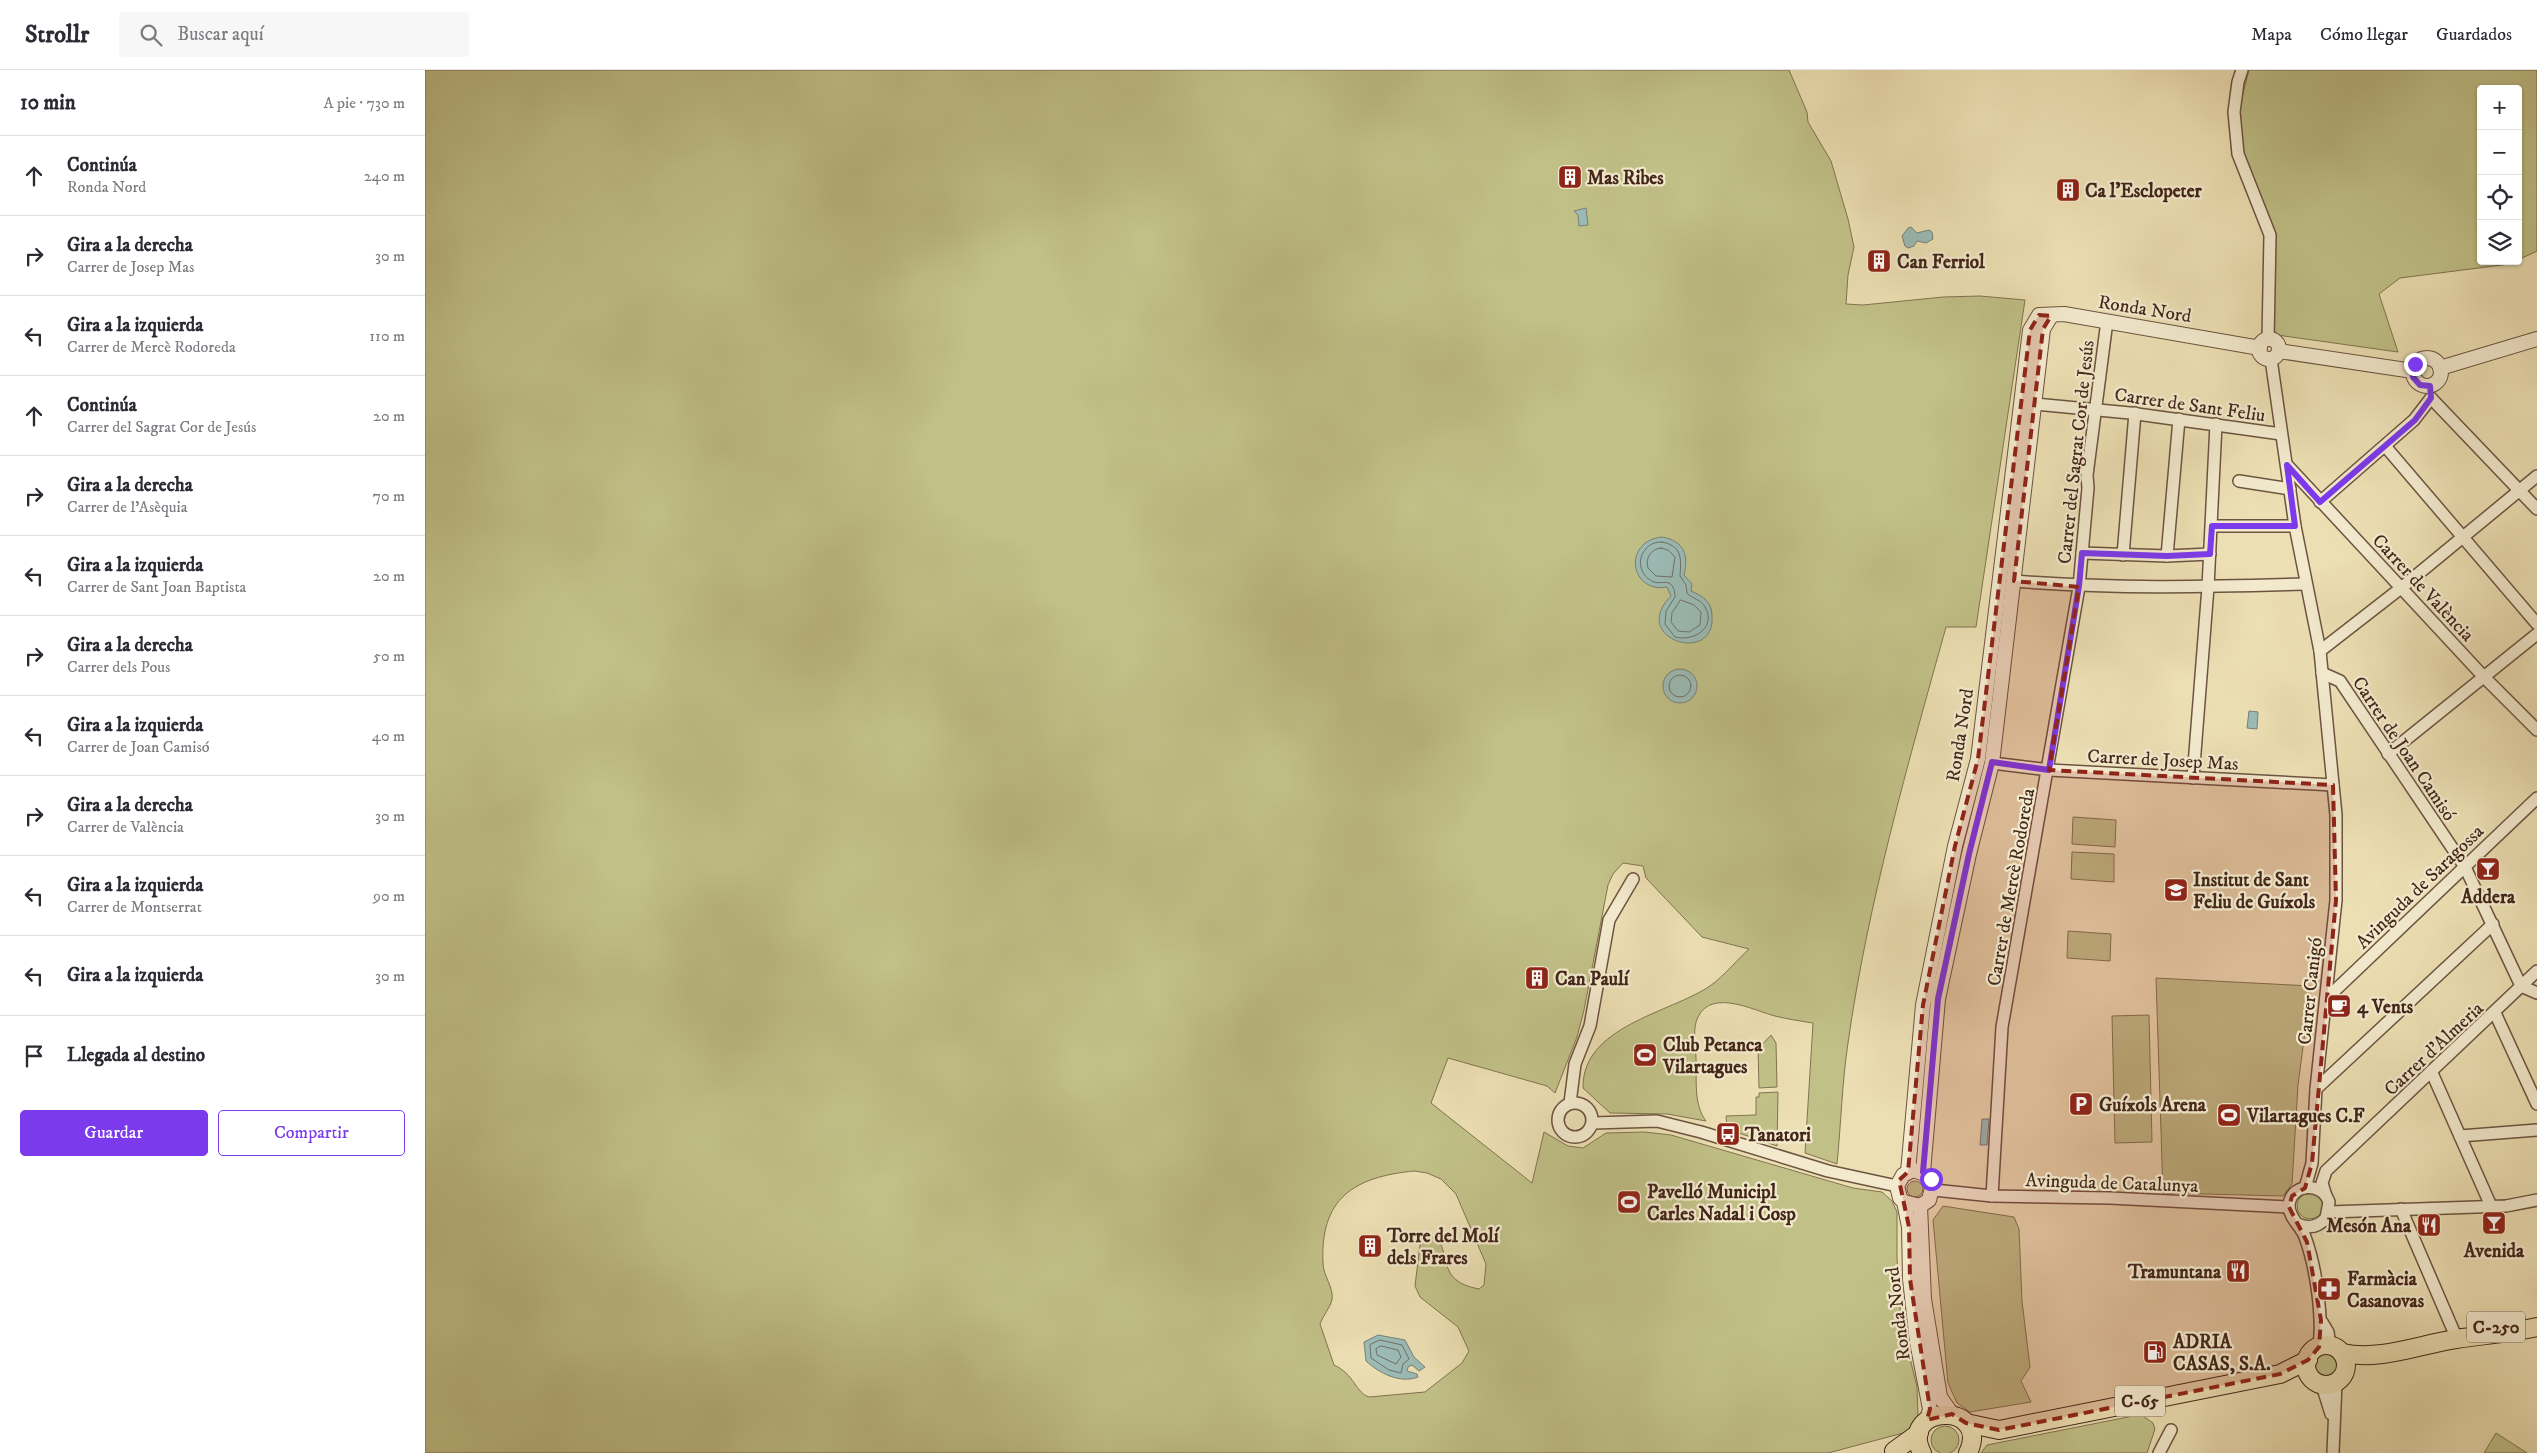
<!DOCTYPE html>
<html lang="es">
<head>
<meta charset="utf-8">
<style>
  body { margin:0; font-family:"IM FELL DW Pica",serif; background:#f7f7f7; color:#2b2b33 }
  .controls { position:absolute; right:15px; top:15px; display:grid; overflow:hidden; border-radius:5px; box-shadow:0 1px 4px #0004 }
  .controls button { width:45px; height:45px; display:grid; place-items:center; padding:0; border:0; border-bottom:1px solid #e1e1e2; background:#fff; color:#2b2b33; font:25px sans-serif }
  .stop { position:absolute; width:15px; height:15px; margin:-11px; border:4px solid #7c3aed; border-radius:50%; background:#fff }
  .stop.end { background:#7c3aed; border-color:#fff; box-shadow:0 1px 5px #0008 }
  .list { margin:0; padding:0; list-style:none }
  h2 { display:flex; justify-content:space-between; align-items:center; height:65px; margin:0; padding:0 20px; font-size:21px }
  h2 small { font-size:16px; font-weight:400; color:#7c7c81 }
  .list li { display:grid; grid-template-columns:32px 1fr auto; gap:15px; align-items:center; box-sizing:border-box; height:80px; padding:0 20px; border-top:1px solid #e1e1e2 }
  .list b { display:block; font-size:19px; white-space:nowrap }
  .list p { margin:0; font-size:16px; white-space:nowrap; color:#7c7c81 }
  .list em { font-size:16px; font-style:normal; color:#7c7c81 }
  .actions { display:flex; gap:10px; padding:15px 20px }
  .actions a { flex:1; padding:11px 0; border:1px solid #7c3aed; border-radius:5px; text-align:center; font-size:18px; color:#7c3aed }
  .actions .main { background:#7c3aed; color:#fff }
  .icon { flex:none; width:28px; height:28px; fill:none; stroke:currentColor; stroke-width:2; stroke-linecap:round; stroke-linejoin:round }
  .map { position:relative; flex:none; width:2112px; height:1383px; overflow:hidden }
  header { display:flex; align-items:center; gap:30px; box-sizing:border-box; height:70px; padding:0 25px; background:#fff; border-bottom:1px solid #e1e1e2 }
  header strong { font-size:24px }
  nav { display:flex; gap:28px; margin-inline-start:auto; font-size:18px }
  .search { width:350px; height:45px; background:#f7f7f7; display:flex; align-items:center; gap:12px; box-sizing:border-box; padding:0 18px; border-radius:5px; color:#7c7c81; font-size:19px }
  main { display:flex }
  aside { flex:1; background:#fff }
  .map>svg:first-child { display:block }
  .green { fill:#c0c087; stroke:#827350; fill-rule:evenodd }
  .water { fill:#9bbbb5; stroke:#787f77 }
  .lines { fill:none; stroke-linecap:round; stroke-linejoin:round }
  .shore { stroke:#6f7068; stroke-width:1 }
  .minor-casing { stroke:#6d5440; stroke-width:14 }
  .tertiary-casing { stroke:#6d5440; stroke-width:16 }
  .primary-casing { stroke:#43261a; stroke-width:20 }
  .minor { stroke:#f3eace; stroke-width:11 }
  .tertiary { stroke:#f3eace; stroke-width:14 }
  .primary { stroke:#ecdfb3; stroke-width:18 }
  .route { stroke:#7c3aed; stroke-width:6 }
  .marked { fill:#8f2418; fill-opacity:0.2; stroke:#8f2418; stroke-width:4; stroke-dasharray:10 6; stroke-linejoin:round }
  .labels { text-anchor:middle; stroke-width:4.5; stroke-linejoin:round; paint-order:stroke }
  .shield { fill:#f3eace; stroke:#786150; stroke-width:1 }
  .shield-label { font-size:18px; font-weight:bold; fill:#43261a }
  .poi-label { font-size:19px; font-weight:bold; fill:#43261a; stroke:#f3eace; text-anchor:start }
  .street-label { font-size:19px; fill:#43261a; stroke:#f3eace }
</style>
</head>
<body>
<header>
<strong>Strollr</strong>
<div class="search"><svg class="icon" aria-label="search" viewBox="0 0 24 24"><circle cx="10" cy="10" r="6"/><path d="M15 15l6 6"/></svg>Buscar aquí</div>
<nav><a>Mapa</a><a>Cómo llegar</a><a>Guardados</a></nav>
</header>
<main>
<aside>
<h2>10 min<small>A pie · 730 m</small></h2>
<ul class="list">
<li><svg class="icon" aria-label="ahead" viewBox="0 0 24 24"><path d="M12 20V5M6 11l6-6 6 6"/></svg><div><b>Continúa</b><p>Ronda Nord</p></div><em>240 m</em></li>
<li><svg class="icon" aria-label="right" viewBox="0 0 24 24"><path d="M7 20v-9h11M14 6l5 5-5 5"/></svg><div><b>Gira a la derecha</b><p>Carrer de Josep Mas</p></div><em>30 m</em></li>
<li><svg class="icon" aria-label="left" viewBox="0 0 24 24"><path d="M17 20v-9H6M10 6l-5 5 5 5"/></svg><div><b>Gira a la izquierda</b><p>Carrer de Mercè Rodoreda</p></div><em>110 m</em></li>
<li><svg class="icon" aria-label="ahead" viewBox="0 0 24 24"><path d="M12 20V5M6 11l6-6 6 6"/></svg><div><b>Continúa</b><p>Carrer del Sagrat Cor de Jesús</p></div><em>20 m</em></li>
<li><svg class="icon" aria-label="right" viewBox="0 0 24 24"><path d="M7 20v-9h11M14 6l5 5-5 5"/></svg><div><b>Gira a la derecha</b><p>Carrer de l'Asèquia</p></div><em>70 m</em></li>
<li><svg class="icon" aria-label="left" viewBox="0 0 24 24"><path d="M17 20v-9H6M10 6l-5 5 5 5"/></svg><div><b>Gira a la izquierda</b><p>Carrer de Sant Joan Baptista</p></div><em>20 m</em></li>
<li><svg class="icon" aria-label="right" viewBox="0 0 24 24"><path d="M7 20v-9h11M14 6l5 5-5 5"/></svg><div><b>Gira a la derecha</b><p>Carrer dels Pous</p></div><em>50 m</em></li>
<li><svg class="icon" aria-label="left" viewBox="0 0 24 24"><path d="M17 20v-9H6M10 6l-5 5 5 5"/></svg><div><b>Gira a la izquierda</b><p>Carrer de Joan Camisó</p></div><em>40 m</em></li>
<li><svg class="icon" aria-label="right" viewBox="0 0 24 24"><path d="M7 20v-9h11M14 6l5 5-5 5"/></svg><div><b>Gira a la derecha</b><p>Carrer de València</p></div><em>30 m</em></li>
<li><svg class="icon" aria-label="left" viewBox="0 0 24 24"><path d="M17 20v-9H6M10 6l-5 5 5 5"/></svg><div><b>Gira a la izquierda</b><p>Carrer de Montserrat</p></div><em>90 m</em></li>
<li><svg class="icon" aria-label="left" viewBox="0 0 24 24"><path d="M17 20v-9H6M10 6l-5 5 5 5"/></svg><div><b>Gira a la izquierda</b></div><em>30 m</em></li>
<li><svg class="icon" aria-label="arrive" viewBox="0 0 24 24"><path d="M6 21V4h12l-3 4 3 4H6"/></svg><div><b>Llegada al destino</b></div></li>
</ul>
<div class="actions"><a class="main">Guardar</a><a>Compartir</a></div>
</aside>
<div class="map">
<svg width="2112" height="1383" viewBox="0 0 2112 1383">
  <rect width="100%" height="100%" fill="#ecdfb3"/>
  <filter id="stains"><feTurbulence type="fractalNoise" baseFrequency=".004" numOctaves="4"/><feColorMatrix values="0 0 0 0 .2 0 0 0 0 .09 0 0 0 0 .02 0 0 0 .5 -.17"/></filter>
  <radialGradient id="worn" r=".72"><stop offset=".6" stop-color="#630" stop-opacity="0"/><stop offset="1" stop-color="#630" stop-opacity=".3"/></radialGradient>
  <g class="green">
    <path d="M0 0H1364L1382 42 1383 52 1406 91 1423 149 1429 177 1423 205 1421 234 1438 235 1518 227 1555 226 1600 230 1551 557H1521C1483 694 1443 832 1423 973 1417 1013 1416 1054 1412 1094L1380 1083 1388 953C1375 951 1362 949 1350 946 1330 941 1287 918 1273 947 1267 958 1271 976 1271 988 1272 1009 1268 1034 1281 1051L1242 1044 1185 1043 1158 1018C1157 956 1245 943 1285 916 1299 906 1312 890 1324 879L1277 867 1221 808 1218 796 1198 793 1188 804 1183 815 1159 940 1152 967 1130 1023 1122 1016 1023 988 1006 1033 1107 1113 1119 1062 1143 1076 1158 1078 1181 1063 1220 1062 1246 1065 1428 1118 1457 1122 1467 1131 1472 1142V1187L1476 1251 1492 1317 1493 1346 1482 1362 1403 1383H0ZM989 1101 1002 1103 1016 1109 1031 1124 1061 1194 1059 1215 1054 1219C1009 1211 1028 1181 1009 1166L1003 1167 995 1175 990 1216 995 1227 1033 1257 1044 1281 1037 1293 1000 1322 944 1327C931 1323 929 1304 909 1295L895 1254C898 1245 905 1238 907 1230 909 1217 898 1206 898 1193 895 1128 929 1107 989 1101Z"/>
    <path d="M1824 0H2112V181L2093 190V19H2056V191H2091L2085 194 1975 208 1954 224 1973 282 1852 265 1848 258 1850 171 1838 131 1820 90 1813 70 1815 35Z"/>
    <path d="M1648 747 1691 750 1690 777 1647 774Z"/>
    <path d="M1647 782 1689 784V812L1646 809Z"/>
    <path d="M1643 861 1686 864 1685 891 1642 888Z"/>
    <path d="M1731 908 1886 916 1873 1015 1867 1114 1858 1126 1738 1123Z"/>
    <path d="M1724 945 1727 1072 1690 1073 1687 946Z"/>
    <path d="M1346 965 1351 973 1352 1017 1334 1018 1333 979Z"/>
    <path d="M1353 1022 1352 1076 1302 1059 1301 1046 1331 1045V1027H1334V1023Z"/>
    <circle cx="1490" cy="1119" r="8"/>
    <circle cx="1885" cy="1136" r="13"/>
    <path d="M1518 1136 1589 1147 1594 1159 1597 1231 1605 1297 1596 1311 1606 1332 1545 1342 1532 1333 1523 1313 1508 1150Z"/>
    <circle cx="1901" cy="1295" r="12"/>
    <path d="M1708 1346H1718L1728 1353 1730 1359 1722 1383H1556L1562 1375Z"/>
    <circle cx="1520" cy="1370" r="14"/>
    <path d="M2071 1363 2102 1383H2059Z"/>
  </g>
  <g class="water">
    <path d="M1161 138 1163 155 1154 156 1153 145 1149 141Z"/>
    <path d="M1486 157 1492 163 1504 160 1507 162 1508 169 1501 173 1492 171 1489 176 1483 178 1480 176 1477 166 1483 158Z"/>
    <path d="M1237 467C1259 471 1264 485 1259 505L1267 514 1266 521C1278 526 1287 532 1287 546 1291 596 1203 569 1246 526L1242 517C1205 524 1197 471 1237 467Z"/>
    <circle cx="1255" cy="616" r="17"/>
    <path d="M1824 641 1833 642 1832 659 1822 658Z"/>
    <path d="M1557 1049H1564L1562 1075H1555Z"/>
    <path d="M953 1265 980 1270 989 1287 1000 1297 994 1301 987 1295 983 1297 982 1301 992 1304 993 1307C975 1314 954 1303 941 1291L939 1272Z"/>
  </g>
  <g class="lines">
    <g class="shore">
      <path d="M1237 472C1258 476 1256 489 1255 506L1261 515 1262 523C1267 529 1276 529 1280 537 1292 558 1268 572 1250 567L1240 554 1241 541 1250 527C1250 523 1249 515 1244 513 1240 511 1234 514 1229 512 1216 507 1211 491 1220 480 1224 474 1230 472 1237 472Z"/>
      <path d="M1236 478 1243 480 1250 487 1247 507 1231 506 1223 498C1220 488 1226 479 1236 478Z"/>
      <path d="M1256 530 1269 535 1276 542 1275 555 1264 562 1253 561 1246 552 1247 543Z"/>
      <circle cx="1255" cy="616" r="11"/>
      <path d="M955 1270 977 1275 984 1289 978 1294 976 1303 964 1300 946 1288 945 1275Z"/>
      <path d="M956 1276 973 1280 976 1287 971 1294 952 1285 951 1279Z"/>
    </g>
    <defs>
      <g id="minor">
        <path d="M1817 0 1813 12 1809 42 1813 84 1845 165 1843 270"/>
        <path d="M1846 289 1870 456 1895 581 1911 745V830L1891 1019 1887 1093 1880 1118"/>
        <path d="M2006 328 2112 439"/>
        <path d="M1610 334 1705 343 1856 364"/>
        <path d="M1960 376 2112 554"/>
        <path d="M1862 395 2058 606 2112 660"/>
        <path d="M1814 411 1865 419"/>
        <path d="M1895 432 1989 350 2006 328"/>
        <path d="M1787 456H1870"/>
        <path d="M1657 483 1742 486 1785 484"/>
        <path d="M1698 485 1710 343"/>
        <path d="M1742 486 1754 349"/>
        <path d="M1589 511C1686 519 1782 517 1880 514"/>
        <path d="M1895 581 1976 518 2112 406"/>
        <path d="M1897 603 1915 611 2040 797 2096 916 2112 923"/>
        <path d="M1963 684 2112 564"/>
        <path d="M1567 693 1624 700 1908 715"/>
        <path d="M1768 708 1783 517 1791 354"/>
        <path d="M1901 929 2112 728"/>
        <path d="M2070 943 2112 1034"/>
        <path d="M2007 1003 2066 1136"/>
        <path d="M1891 1019 2068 854"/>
        <circle cx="1150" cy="1050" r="17"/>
        <path d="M1145 1033 1150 994 1165 956 1184 850 1208 809"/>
        <path d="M1168 1053 1232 1051 1276 1062 1403 1101 1472 1116"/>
        <path d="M2035 1066 2112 1060"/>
        <path d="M1509 1120 1567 1126 1685 1128 1864 1137"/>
        <path d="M1567 1126 1577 957 1654 517 1663 418 1662 405 1682 251"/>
        <path d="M1901 1126 1897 1113 1901 1101 2112 901"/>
        <path d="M1976 1139 2032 1269"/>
        <path d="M1904 1142 2081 1136 2112 1130"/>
        <path d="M1873 1154C1884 1159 1893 1157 1901 1148L1904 1132C1897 1111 1864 1113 1864 1137 1865 1149 1876 1156 1880 1167 1891 1197 1898 1246 1894 1277"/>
        <path d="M1897 1252 1903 1262 1905 1276"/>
        <path d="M1897 1315 1906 1344"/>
        <path d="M1734 1383 1746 1360"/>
        <path d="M1908 1383 1911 1313"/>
      </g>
      <g id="tertiary">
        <circle cx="1844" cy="279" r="10"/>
        <path d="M1854 281 1988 301"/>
        <circle cx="2002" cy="302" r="14"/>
        <path d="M2015 298 2112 269"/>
        <path d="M1483 1102 1498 935 1530 776 1553 689 1605 260 1614 245 1639 244 1835 278"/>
        <path d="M1498 1102 1513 929 1544 784 1567 693 1618 259 1626 246"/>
        <path d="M1479 1132 1495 1136 1504 1130 1508 1114 1503 1105 1488 1100 1478 1105 1472 1116 1475 1128 1479 1132 1484 1157 1485 1209 1492 1272 1505 1339 1502 1350"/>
        <path d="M1495 1136 1499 1229 1515 1327 1527 1344"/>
      </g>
      <g id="primary">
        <circle cx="1901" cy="1295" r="20"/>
        <path d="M1917 1283C1955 1291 1993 1275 2031 1269 2058 1265 2085 1263 2112 1257"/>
        <path d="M1541 1353 1574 1360 1855 1304 1883 1290"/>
        <path d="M1469 1381 1494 1363"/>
        <path d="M1497 1383C1472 1334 1567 1331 1543 1383"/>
      </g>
    </defs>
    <use href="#minor" class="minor-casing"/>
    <use href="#tertiary" class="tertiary-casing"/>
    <use href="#primary" class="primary-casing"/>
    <use href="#minor" class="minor"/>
    <use href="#tertiary" class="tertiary"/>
    <use href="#primary" class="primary"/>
  </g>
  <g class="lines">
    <path class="route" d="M1506 1109 1498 1102 1513 929 1544 784 1567 692 1624 700 1654 516 1657 483 1742 486 1785 484 1787 456H1870L1862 395 1895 432 1990 350 2006 328 2005 316 1995 315 1988 307 1990 294"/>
  </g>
  <path class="marked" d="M1614 245 1626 246 1618 259 1589 511 1654 517 1624 700 1908 715 1911 830 1887 1093 1880 1118 1867 1126 1864 1137 1882 1172 1896 1250 1894 1277 1883 1290 1855 1304 1574 1360 1541 1353 1527 1344 1502 1350 1505 1339 1485 1209 1484 1157 1474 1110 1483 1102 1498 935 1530 776 1553 689 1605 260Z"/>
  <defs>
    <symbol id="building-square" viewBox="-11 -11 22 22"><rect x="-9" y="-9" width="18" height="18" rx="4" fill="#8f2418" stroke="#f3eace"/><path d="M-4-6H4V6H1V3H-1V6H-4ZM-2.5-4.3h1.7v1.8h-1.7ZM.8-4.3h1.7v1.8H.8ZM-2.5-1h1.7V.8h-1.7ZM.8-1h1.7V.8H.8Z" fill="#fff"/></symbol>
    <symbol id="bar-square" viewBox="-11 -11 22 22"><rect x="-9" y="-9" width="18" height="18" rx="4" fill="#8f2418" stroke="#f3eace"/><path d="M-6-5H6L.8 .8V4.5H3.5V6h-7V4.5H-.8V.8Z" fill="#fff"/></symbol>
    <symbol id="school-square" viewBox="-11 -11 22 22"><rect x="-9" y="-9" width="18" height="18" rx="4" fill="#8f2418" stroke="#f3eace"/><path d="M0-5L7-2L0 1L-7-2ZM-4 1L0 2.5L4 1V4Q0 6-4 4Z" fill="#fff"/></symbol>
    <symbol id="cafe-square" viewBox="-11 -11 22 22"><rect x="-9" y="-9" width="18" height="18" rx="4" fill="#8f2418" stroke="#f3eace"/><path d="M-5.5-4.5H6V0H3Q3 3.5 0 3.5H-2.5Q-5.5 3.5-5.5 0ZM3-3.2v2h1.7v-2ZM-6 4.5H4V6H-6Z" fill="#fff"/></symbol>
    <symbol id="stadium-square" viewBox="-11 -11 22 22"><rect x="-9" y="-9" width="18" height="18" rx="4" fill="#8f2418" stroke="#f3eace"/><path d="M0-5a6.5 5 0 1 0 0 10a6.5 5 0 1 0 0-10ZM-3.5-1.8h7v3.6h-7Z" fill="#fff"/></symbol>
    <symbol id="parking-square" viewBox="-11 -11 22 22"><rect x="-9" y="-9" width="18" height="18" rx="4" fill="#8f2418" stroke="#f3eace"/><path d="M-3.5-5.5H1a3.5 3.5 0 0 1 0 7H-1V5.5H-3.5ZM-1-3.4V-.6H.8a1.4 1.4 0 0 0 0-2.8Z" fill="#fff"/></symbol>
    <symbol id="bus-square" viewBox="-11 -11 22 22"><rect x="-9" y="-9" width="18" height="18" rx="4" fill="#8f2418" stroke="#f3eace"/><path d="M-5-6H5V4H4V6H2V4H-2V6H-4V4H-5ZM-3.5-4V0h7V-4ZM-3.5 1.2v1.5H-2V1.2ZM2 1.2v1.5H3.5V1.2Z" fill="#fff"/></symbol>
    <symbol id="restaurant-square" viewBox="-11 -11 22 22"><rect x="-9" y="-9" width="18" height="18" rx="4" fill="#8f2418" stroke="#f3eace"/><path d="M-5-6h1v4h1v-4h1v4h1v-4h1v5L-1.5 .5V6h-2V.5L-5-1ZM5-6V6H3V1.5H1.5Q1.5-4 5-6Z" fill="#fff"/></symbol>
    <symbol id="pharmacy-square" viewBox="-11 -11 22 22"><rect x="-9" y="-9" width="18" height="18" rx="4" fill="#8f2418" stroke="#f3eace"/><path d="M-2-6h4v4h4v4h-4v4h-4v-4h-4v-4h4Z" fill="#fff"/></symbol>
    <symbol id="fuel-square" viewBox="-11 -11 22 22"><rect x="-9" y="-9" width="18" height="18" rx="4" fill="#8f2418" stroke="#f3eace"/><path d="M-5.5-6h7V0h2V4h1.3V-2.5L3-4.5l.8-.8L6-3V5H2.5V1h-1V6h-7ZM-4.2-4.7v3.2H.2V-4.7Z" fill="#fff"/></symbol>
  </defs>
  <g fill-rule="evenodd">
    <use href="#building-square" x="1131" y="93" width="28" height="28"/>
    <use href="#building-square" x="1629" y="106" width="28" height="28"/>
    <use href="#building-square" x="1440" y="177" width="28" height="28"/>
    <use href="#bar-square" x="2049" y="785" width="28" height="28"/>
    <use href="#school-square" x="1737" y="806" width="28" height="28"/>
    <use href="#building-square" x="1098" y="894" width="28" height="28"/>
    <use href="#cafe-square" x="1900" y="922" width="28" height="28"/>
    <use href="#stadium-square" x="1206" y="971" width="28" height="28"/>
    <use href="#parking-square" x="1642" y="1020" width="28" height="28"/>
    <use href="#stadium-square" x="1790" y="1031" width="28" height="28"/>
    <use href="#bus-square" x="1289" y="1050" width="28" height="28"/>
    <use href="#stadium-square" x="1190" y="1118" width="28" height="28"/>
    <use href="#bar-square" x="2055" y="1139" width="28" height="28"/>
    <use href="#restaurant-square" x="1990" y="1141" width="28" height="28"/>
    <use href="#building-square" x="931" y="1162" width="28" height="28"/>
    <use href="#restaurant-square" x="1799" y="1187" width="28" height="28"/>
    <use href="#pharmacy-square" x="1890" y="1205" width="28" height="28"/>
    <use href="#fuel-square" x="1716" y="1268" width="28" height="28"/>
  </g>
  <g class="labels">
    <g class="shield">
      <rect x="2042" y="1241.5" width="58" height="31" rx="4"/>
      <rect x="1690" y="1315.5" width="50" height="31" rx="4"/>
    </g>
    <g class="shield-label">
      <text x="2071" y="1263">C-250</text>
      <text x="1715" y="1337">C-65</text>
    </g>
    <g class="poi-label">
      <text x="1162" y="114">Mas Ribes</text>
      <text x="1660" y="127">Ca l'Esclopeter</text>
      <text x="1472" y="198">Can Ferriol</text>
      <text x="1768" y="816">Institut de Sant<tspan x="1768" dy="22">Feliu de Guíxols</tspan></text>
      <text x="2063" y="833" text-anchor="middle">Addera</text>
      <text x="1130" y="915">Can Paulí</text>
      <text x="1932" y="943">4 Vents</text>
      <text x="1238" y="981">Club Petanca<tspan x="1238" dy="22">Vilartagues</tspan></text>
      <text x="1674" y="1041">Guíxols Arena</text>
      <text x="1822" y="1052">Vilartagues C.F</text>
      <text x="1320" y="1071">Tanatori</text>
      <text x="1222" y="1128">Pavelló Municipl<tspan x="1222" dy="22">Carles Nadal i Cosp</tspan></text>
      <text x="1986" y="1162" text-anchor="end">Mesón Ana</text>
      <text x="962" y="1172">Torre del Molí<tspan x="962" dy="22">dels Frares</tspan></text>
      <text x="2069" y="1187" text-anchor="middle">Avenida</text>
      <text x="1796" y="1208" text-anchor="end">Tramuntana</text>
      <text x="1922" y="1215">Farmàcia<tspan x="1922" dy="22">Casanovas</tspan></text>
      <text x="1748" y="1278">ADRIA<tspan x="1748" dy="22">CASAS, S.A.</tspan></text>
    </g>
    <g class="street-label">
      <text transform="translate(1720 238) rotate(9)" y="7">Ronda Nord</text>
      <text transform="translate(1765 334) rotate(8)" y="7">Carrer de Sant Feliu</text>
      <text transform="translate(1650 382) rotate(-84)" y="7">Carrer del Sagrat Cor de Jesús</text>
      <text transform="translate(1999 517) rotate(47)" y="7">Carrer de València</text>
      <text transform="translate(1534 665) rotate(-81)" y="7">Ronda Nord</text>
      <text transform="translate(1980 678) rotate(56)" y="7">Carrer de Joan Camisó</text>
      <text transform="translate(1738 689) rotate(3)" y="7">Carrer de Josep Mas</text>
      <text transform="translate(1994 816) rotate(-44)" y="7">Avinguda de Saragossa</text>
      <text transform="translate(1585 817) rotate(-80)" y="7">Carrer de Mercè Rodoreda</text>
      <text transform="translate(1884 921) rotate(-84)" y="7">Carrer Canigó</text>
      <text transform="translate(2008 978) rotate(-43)" y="7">Carrer d'Almeria</text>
      <text transform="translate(1687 1112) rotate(2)" y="7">Avinguda de Catalunya</text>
      <text transform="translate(1472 1244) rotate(-97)" y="7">Ronda Nord</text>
    </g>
  </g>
  <rect width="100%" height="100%" filter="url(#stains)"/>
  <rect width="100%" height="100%" fill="url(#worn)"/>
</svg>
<div class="controls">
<button>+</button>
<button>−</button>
<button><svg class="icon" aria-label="locate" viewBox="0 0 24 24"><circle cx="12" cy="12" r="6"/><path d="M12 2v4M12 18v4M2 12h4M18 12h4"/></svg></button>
<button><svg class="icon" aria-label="layers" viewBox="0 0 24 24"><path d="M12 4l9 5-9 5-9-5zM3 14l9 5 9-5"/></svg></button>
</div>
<div class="stop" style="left:1506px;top:1109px"></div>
<div class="stop end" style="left:1990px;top:294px"></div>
</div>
</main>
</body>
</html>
